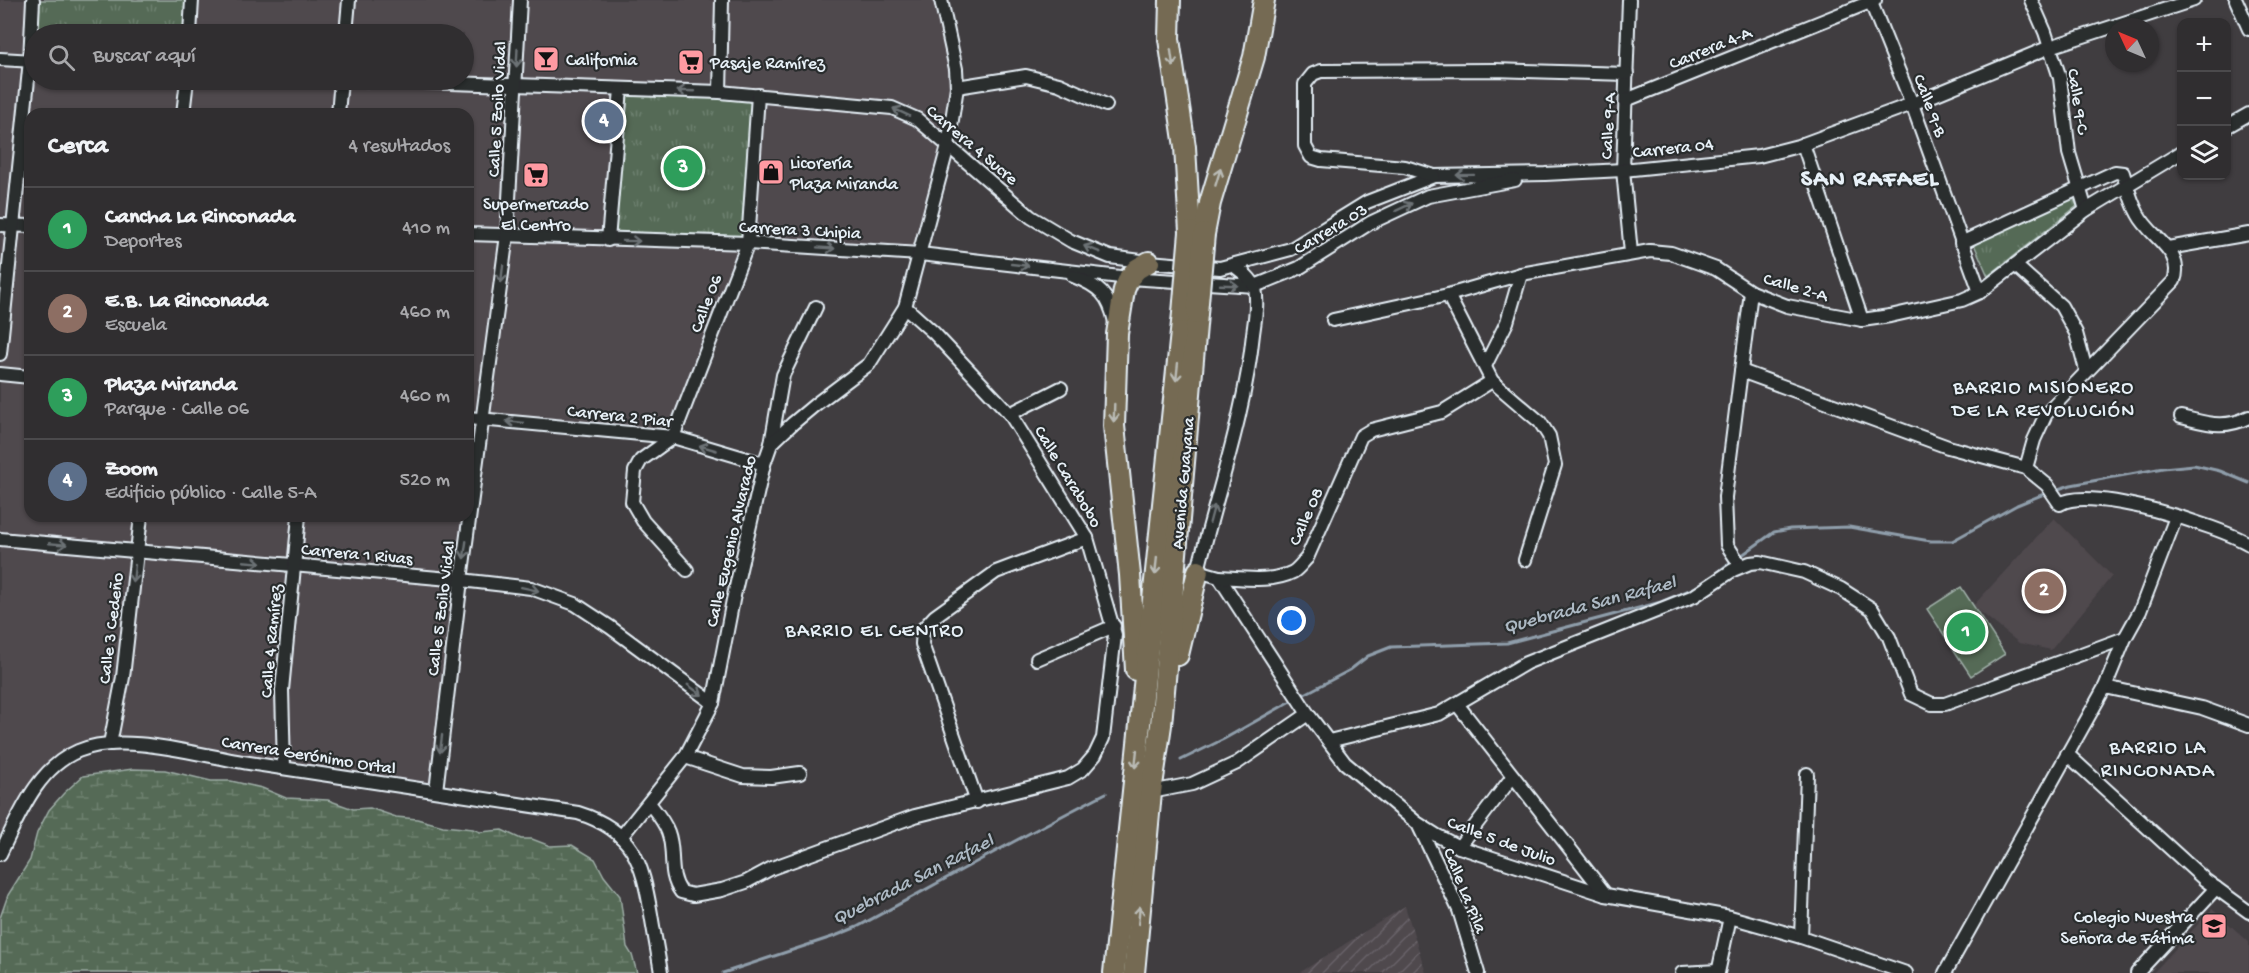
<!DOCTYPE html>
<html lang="es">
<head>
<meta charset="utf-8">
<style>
  body { margin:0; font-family:"Gochi Hand",sans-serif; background:#3c3a3c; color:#f1f3f6 }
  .controls { position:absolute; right:18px; top:18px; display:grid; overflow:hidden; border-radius:12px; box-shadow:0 2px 4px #0004 }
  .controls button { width:54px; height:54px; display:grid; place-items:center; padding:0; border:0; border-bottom:2px solid #4b4a4c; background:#302e30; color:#f1f3f6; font:30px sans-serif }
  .compass { position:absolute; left:2105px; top:18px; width:54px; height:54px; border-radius:50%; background:#302e30; box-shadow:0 2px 4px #0004; rotate:314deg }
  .you { position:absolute; left:1292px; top:621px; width:21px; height:21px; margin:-15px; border:4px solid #fff; border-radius:50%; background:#1a73e8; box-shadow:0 0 0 9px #1a73e833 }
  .badge { display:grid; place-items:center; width:39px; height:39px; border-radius:50%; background:#ff9aa2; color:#fff; font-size:20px; font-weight:700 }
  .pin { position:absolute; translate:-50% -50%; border:3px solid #fff; box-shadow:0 2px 6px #0006 }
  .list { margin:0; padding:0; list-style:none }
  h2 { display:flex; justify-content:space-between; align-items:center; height:78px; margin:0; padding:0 24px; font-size:26px }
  h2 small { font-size:20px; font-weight:400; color:#a8a8ab }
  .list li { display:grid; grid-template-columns:39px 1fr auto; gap:18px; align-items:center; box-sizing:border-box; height:84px; padding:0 24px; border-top:2px solid #4b4a4c }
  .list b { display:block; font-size:22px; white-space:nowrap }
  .list p { margin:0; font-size:20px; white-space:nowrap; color:#a8a8ab }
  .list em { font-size:20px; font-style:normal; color:#a8a8ab }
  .icon { flex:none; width:33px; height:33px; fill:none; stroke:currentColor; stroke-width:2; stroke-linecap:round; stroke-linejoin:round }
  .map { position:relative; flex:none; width:2249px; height:973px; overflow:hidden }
  .search { position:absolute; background:#302e30; box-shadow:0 2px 4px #0004; left:24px; top:24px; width:450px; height:66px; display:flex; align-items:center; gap:15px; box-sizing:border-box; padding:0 21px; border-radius:33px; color:#a8a8ab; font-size:22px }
  .panel { position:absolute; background:#302e30; box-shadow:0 2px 4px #0004; left:24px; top:108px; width:450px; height:414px; border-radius:18px }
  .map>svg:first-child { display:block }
  .built { fill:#4f484d; fill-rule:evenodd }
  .industrial { fill:url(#industrial-furrows) }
  .green { fill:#556a56; stroke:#9eaea7; stroke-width:1.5 }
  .wetland { fill:url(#wetland-marsh); stroke:#9eaea7; stroke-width:1.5 }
  .park { fill:url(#park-tufts); stroke:#9eaea7; stroke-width:1.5 }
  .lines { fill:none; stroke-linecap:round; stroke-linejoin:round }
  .stream { stroke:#8f9eab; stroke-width:3 }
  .minor-casing { stroke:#e8f1f8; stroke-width:16 }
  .trunk-casing { stroke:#e8f1f8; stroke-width:24 }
  .minor { stroke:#2a2d2e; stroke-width:12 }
  .trunk { stroke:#746b52; stroke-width:20 }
  .trunk-bridge-casing { stroke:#e8f1f8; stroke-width:24; stroke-linecap:butt }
  .trunk-bridge { stroke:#746b52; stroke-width:20 }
  .oneway { stroke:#6c7275 }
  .oneway2 { stroke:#babbb6 }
  .labels { text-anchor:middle; stroke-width:4.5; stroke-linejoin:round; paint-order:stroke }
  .street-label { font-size:18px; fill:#e8f1f8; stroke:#2a2d2e }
  .poi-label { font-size:18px; fill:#e8f1f8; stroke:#2a2d2e; text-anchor:start }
  .neighbourhood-label { font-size:20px; letter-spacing:1.5px; fill:#e8f1f8; stroke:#2a2d2e }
  .water-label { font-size:20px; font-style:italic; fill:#adb9c4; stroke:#2a2d2e }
  .district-label { font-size:24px; font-weight:bold; letter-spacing:1.5px; fill:#e8f1f8; stroke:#2a2d2e }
</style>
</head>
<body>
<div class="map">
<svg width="2249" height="973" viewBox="0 0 2249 973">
  <defs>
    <pattern id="industrial-furrows" width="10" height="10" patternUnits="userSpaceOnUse" patternTransform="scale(1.5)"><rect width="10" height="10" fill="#4f484d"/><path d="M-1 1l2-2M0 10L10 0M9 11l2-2" fill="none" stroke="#686367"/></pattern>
    <pattern id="wetland-marsh" width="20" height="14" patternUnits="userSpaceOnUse" patternTransform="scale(1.5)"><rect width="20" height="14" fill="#556a56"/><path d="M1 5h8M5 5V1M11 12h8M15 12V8" fill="none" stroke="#6d806f"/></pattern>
    <pattern id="park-tufts" width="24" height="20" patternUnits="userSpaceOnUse" patternTransform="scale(1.5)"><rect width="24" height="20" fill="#556a56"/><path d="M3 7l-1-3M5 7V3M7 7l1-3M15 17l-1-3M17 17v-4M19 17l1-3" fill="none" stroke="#6d806f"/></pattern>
  </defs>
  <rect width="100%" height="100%" fill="#403d40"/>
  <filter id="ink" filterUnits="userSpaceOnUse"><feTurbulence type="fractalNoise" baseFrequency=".0167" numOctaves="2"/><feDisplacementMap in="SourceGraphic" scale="12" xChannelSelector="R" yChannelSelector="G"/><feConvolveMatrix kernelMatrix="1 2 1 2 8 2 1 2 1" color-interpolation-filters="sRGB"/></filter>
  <g filter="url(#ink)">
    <g class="built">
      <path d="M0 0H941L957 87 920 254 748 243 673 437 483 419 436 791 110 744 57 763 0 854ZM34 34H464V80H34ZM30 114H468V516H30Z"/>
      <path d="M2054 518 2112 576 2051 650 2019 643 1973 606Z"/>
      <path d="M2212 909 2249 942V973H2153Z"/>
    </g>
    <path class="industrial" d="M1405 906 1426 973H1299Z"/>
    <path class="green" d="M1961 587 2005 654 1971 676 1927 609Z"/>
    <path class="wetland" d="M133 769 165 770 211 781H231L262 788 286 798 328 800 353 809 370 808 396 817 417 819 443 826 473 829 480 832 502 830 521 839H532L550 846 572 845 595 859 604 876 620 896 627 947 632 955 637 973H0V918L8 895 30 860 37 833 49 810 64 793 83 776Z"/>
    <g class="park">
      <path d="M40 0H193L189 34H36Z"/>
      <path d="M624 93 754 99 744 239 612 237Z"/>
      <path d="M2073 198 2077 206 1988 276 1973 242Z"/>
    </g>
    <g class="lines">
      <g class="stream">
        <path d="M2055 490 2071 485 2163 468 2194 465 2220 471 2249 483"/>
        <path d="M1738 558 1774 532 1790 529 1849 527 1930 541H1952L2017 505 2049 492"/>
        <path d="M1707 581 1732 561"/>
        <path d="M1301 696 1350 670 1368 656 1391 647 1507 643 1661 602 1699 586"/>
        <path d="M1181 760 1224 739 1295 699"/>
        <path d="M723 973 835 936 857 927C940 882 1022 836 1106 793"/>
      </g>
      <defs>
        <g id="minor">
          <path d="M1629 0 1623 170 1631 253"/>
          <path d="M1870 0 1912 104 1980 292"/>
          <path d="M2031 0 2045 32 2060 78 2069 153 2086 210"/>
          <path d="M2236 0 2249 29"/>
          <path d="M190 34 192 0"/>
          <path d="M346 34 349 0"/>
          <path d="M0 59 34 61"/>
          <path d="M364 80 720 92 892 108 917 119 1031 217 1071 241 1110 257 1149 262 1220 268 1291 249 1367 202 1434 176 1545 174 1623 170 1759 156 1798 146 1912 104 2050 47 2194 0"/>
          <path d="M957 87 1026 76 1059 84 1106 105"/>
          <path d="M720 92 722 0"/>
          <path d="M1626 100 1875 0"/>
          <path d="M183 114 187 80"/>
          <path d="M338 114 341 80"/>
          <path d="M2226 127 2249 114"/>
          <path d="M1803 144 1862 320"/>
          <path d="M1434 176 1405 167 1321 160 1311 157 1305 146V84L1313 74 1321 71 1494 70 1627 74"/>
          <path d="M0 225 30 226"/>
          <path d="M468 234 748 243 920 254 1129 278 1255 286 1299 268 1370 223 1428 196 1515 180"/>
          <path d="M608 240 621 89"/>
          <path d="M1961 243 2115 172 2123 173C2127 186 2131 202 2138 214 2150 238 2185 251 2174 281L2046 414 2034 440 2026 468"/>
          <path d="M2168 248 2249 234"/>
          <path d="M1233 265C1241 271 1252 278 1255 288 1258 303 1255 319 1253 334 1245 414 1217 492 1198 571L1219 577 1308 714 1345 763 1417 823 1436 835 1459 847 1606 895 1730 917 1801 937 1906 973"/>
          <path d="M2015 265 2061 306 2076 333 2086 370"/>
          <path d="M1073 276C1099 286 1109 295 1115 322"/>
          <path d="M1448 295 1492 381 1540 422 1549 436 1555 465 1525 560"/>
          <path d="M1333 320 1448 295 1521 274 1650 251 1671 253 1716 269 1751 292 1787 306 1862 320 1890 316 1962 300 1980 292 2086 210 2182 152"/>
          <path d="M0 354 30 60 33 0"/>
          <path d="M1485 366 1507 322 1521 274"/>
          <path d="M1741 371 1948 447 2026 468 2047 485 2060 504C2090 485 2219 526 2249 544"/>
          <path d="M0 374 30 377"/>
          <path d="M1010 414 1061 388"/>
          <path d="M2181 417C2207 423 2223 430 2249 417"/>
          <path d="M468 418 673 437 764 464"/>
          <path d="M771 444 783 375 816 307"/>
          <path d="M0 539 461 580 531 588 575 604 610 627 713 703"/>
          <path d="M1741 566 1727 545 1725 497 1751 292"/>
          <path d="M687 570 643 521 632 502 635 471 641 460 673 437 748 243 758 95"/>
          <path d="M1219 577C1241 578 1272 583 1293 572 1298 569 1303 562 1307 558L1361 436 1371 430 1442 412 1492 381"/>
          <path d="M1037 659 1114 626"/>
          <path d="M2105 687 2202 708 2249 725"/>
          <path d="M1457 704 1606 895"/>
          <path d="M1329 741 1439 714 1526 663 1694 596 1733 570 1750 563 1760 562 1804 572 1841 589 1872 609 1889 637 1911 694 1932 704H1945L2125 638"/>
          <path d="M110 744 123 677 141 516"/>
          <path d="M2067 754 2205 880 2249 912"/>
          <path d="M685 757 743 776 771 777 800 773"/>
          <path d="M284 768 282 690 299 516"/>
          <path d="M436 791 461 580 507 235 520 0"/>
          <path d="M1151 792 1192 784 1237 763 1308 714"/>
          <path d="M977 802 922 644 923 629 935 616 996 572 1087 538"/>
          <path d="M649 803C656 812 664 821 668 832 676 853 667 873 681 892L693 895 722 890 746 882 772 868 915 816 1068 778 1083 769 1095 755 1103 738 1115 635 1087 538 1010 414 934 333 905 307"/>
          <path d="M1418 824 1459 910 1478 973"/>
          <path d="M621 837 685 757 713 703 733 600 764 464 771 444 792 424 816 404 869 364 905 307 948 146 957 87 956 69 941 0"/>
          <path d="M1459 847 1513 776"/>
          <path d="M0 854C19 816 36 769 78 751 123 731 200 756 249 763 358 779 468 796 578 813 633 830 642 861 651 914 654 933 658 953 661 973"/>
          <path d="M1801 937 1807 774"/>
          <path d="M1682 973 1718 971"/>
          <path d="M1718 973 1730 917"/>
          <path d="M1945 973 2105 687 2125 638 2140 611 2176 517"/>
          <path d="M2137 973 2216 888"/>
        </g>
        <g id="trunk">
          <path d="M1170 0 1169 39 1185 147 1190 232"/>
          <path d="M1204 234 1210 203 1254 57 1264 0"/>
          <path d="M1178 655 1198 571"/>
          <path d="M1136 670 1130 575 1114 426 1117 334 1124 290 1129 278 1137 269 1149 262"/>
          <path d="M1114 973 1183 313"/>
          <path d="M1134 973 1151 792 1161 725 1197 314"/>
        </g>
      </defs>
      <use href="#minor" class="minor-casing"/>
      <use href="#trunk" class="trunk-casing"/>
      <use href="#minor" class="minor"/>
      <use href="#trunk" class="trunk"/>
      <defs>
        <g id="trunk-bridge">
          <path d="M1183 313 1190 232"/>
          <path d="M1197 314 1204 234"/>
        </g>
      </defs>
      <use href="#trunk-bridge" class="trunk-bridge-casing"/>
      <use href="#trunk-bridge" class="trunk-bridge"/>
    </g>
    <defs><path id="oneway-shaft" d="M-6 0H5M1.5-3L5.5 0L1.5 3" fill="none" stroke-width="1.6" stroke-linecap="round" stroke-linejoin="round" transform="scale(1.5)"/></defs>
    <g class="oneway">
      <use href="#oneway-shaft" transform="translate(517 58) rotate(93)"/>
      <use href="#oneway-shaft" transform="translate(686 91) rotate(-178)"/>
      <use href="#oneway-shaft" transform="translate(901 112) rotate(-155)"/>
      <use href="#oneway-shaft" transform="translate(1465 175) rotate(179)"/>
      <use href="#oneway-shaft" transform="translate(1404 207) rotate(-25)"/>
      <use href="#oneway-shaft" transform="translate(631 241) rotate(1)"/>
      <use href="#oneway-shaft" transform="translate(826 248) rotate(4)"/>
      <use href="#oneway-shaft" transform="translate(1092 249) rotate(-158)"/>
      <use href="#oneway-shaft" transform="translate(1020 265) rotate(6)"/>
      <use href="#oneway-shaft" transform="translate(502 274) rotate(97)"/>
      <use href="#oneway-shaft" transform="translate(1229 285) rotate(2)"/>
      <use href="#oneway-shaft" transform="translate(515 422) rotate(-174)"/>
      <use href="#oneway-shaft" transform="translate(708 448) rotate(-164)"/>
      <use href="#oneway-shaft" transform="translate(1212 514) rotate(-75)"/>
      <use href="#oneway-shaft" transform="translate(58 544) rotate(5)"/>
      <use href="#oneway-shaft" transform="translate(465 550) rotate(98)"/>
      <use href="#oneway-shaft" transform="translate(252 562) rotate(5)"/>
      <use href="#oneway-shaft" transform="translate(134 574) rotate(96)"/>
      <use href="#oneway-shaft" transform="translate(530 589) rotate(12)"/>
      <use href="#oneway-shaft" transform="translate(695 690) rotate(36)"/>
      <use href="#oneway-shaft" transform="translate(441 744) rotate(97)"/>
    </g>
    <g class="oneway2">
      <use href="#oneway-shaft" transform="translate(1172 58) rotate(82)"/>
      <use href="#oneway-shaft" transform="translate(1218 177) rotate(-73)"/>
      <use href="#oneway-shaft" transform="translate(1177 372) rotate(96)"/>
      <use href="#oneway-shaft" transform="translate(1114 413) rotate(92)"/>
      <use href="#oneway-shaft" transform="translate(1156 566) rotate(96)"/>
      <use href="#oneway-shaft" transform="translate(1136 759) rotate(96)"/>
      <use href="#oneway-shaft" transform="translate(1139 915) rotate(-85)"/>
    </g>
  </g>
  <defs>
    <symbol id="bar-square" viewBox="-11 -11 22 22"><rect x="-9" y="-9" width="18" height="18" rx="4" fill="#ff9aa2" stroke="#2a2d2e"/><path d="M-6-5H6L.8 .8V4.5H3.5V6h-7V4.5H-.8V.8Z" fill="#111"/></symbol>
    <symbol id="supermarket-square" viewBox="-11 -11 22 22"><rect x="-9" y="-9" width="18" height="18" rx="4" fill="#ff9aa2" stroke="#2a2d2e"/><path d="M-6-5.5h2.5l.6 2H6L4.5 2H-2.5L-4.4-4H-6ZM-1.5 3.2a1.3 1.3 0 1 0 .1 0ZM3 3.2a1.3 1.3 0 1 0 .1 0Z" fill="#111"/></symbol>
    <symbol id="shop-square" viewBox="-11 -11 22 22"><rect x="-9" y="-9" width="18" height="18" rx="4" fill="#ff9aa2" stroke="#2a2d2e"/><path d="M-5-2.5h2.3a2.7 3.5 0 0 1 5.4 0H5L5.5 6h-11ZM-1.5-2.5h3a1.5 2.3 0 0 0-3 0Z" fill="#111"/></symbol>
    <symbol id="school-square" viewBox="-11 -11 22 22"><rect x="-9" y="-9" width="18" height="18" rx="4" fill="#ff9aa2" stroke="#2a2d2e"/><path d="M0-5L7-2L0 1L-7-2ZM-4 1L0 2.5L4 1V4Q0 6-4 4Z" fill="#111"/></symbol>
  </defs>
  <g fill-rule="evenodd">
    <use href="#bar-square" x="531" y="44" width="30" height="30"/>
    <use href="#supermarket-square" x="676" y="47" width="30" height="30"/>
    <use href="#shop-square" x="756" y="157" width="30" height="30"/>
    <use href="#supermarket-square" x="521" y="160" width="30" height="30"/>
    <use href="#school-square" x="2199" y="911" width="30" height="30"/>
  </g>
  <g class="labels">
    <g class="street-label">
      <text transform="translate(1710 47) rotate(-22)" y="6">Carrera 4-A</text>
      <text transform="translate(2079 101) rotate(81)" y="6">Calle 9-C</text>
      <text transform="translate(1931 105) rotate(69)" y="6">Calle 9-B</text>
      <text transform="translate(496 109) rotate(-87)" y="6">Calle 5 Zoilo Vidal</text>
      <text transform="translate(1607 126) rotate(-87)" y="6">Calle 9-A</text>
      <text transform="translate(973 144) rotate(40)" y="6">Carrera 4 Sucre</text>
      <text transform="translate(1673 147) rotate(-6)" y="6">Carrera 04</text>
      <text transform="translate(1330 228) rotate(-31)" y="6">Carrera 03</text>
      <text transform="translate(800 229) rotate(3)" y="6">Carrera 3 Chipia</text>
      <text transform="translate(1796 286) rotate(16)" y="6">Calle 2-A</text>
      <text transform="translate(705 303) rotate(-69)" y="6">Calle 06</text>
      <text transform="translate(620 415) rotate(6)" y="6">Carrera 2 Piar</text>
      <text transform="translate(1069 476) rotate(59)" y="6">Calle Carabobo</text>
      <text transform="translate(1182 483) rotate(-85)" y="6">Avenida Guayana</text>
      <text transform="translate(1305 516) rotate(-66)" y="6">Calle 08</text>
      <text transform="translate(730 541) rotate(-77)" y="6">Calle Eugenio Alvarado</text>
      <text transform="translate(357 553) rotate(5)" y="6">Carrera 1 Rivas</text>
      <text transform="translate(440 608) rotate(-83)" y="6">Calle 5 Zoilo Vidal</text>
      <text transform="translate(110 628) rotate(-83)" y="6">Calle 3 Cedeño</text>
      <text transform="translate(270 641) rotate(-85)" y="6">Calle 4 Ramírez</text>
      <text transform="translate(309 754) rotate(9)" y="6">Carrera Gerónimo Ortal</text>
      <text transform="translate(1502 840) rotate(20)" y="6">Calle 5 de Julio</text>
      <text transform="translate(1466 890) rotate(68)" y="6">Calle La Pila</text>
    </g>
    <g class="poi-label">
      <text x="566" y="65">California</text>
      <text x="710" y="68">Pasaje Ramírez</text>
      <text x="790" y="168">Licorería<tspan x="790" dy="21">Plaza Miranda</tspan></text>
      <text x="536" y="209" text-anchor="middle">Supermercado<tspan x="536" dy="21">El Centro</tspan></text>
      <text x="2194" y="922" text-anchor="end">Colegio Nuestra<tspan x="2194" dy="21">Señora de Fátima</tspan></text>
    </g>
    <g class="neighbourhood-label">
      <text x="2044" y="393">BARRIO MISIONERO<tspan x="2044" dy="23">DE LA REVOLUCIÓN</tspan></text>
      <text x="875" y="636">BARRIO EL CENTRO</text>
      <text x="2158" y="753">BARRIO LA<tspan x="2158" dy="23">RINCONADA</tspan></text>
    </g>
    <g class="water-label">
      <text transform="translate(1589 603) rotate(-15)" y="7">Quebrada San Rafael</text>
      <text transform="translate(912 878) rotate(-27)" y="7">Quebrada San Rafael</text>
    </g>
    <g class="district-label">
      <text x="1870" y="185">SAN RAFAEL</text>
    </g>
  </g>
</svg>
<div class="controls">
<button>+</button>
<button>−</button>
<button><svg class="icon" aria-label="layers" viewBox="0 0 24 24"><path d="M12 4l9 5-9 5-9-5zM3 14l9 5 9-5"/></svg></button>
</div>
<svg class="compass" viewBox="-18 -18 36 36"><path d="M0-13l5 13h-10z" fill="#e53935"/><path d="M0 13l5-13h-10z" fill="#a8a8ab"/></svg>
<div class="you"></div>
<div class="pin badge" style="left:1966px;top:632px;background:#2e9e5b">1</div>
<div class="pin badge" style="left:2044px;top:591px;background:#8d6e63">2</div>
<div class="pin badge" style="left:683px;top:168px;background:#2e9e5b">3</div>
<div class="pin badge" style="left:604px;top:121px;background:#5c6f8a">4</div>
<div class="search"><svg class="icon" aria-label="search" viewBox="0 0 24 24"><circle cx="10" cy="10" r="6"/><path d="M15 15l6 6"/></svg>Buscar aquí</div>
<section class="panel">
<h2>Cerca<small>4 resultados</small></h2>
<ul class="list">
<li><span class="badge" style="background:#2e9e5b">1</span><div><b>Cancha La Rinconada</b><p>Deportes</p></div><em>410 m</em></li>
<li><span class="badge" style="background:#8d6e63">2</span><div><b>E.B. La Rinconada</b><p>Escuela</p></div><em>460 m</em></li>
<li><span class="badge" style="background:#2e9e5b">3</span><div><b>Plaza Miranda</b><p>Parque · Calle 06</p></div><em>460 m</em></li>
<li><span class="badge" style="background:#5c6f8a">4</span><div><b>Zoom</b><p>Edificio público · Calle 5-A</p></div><em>520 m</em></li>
</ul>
</section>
</div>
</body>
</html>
